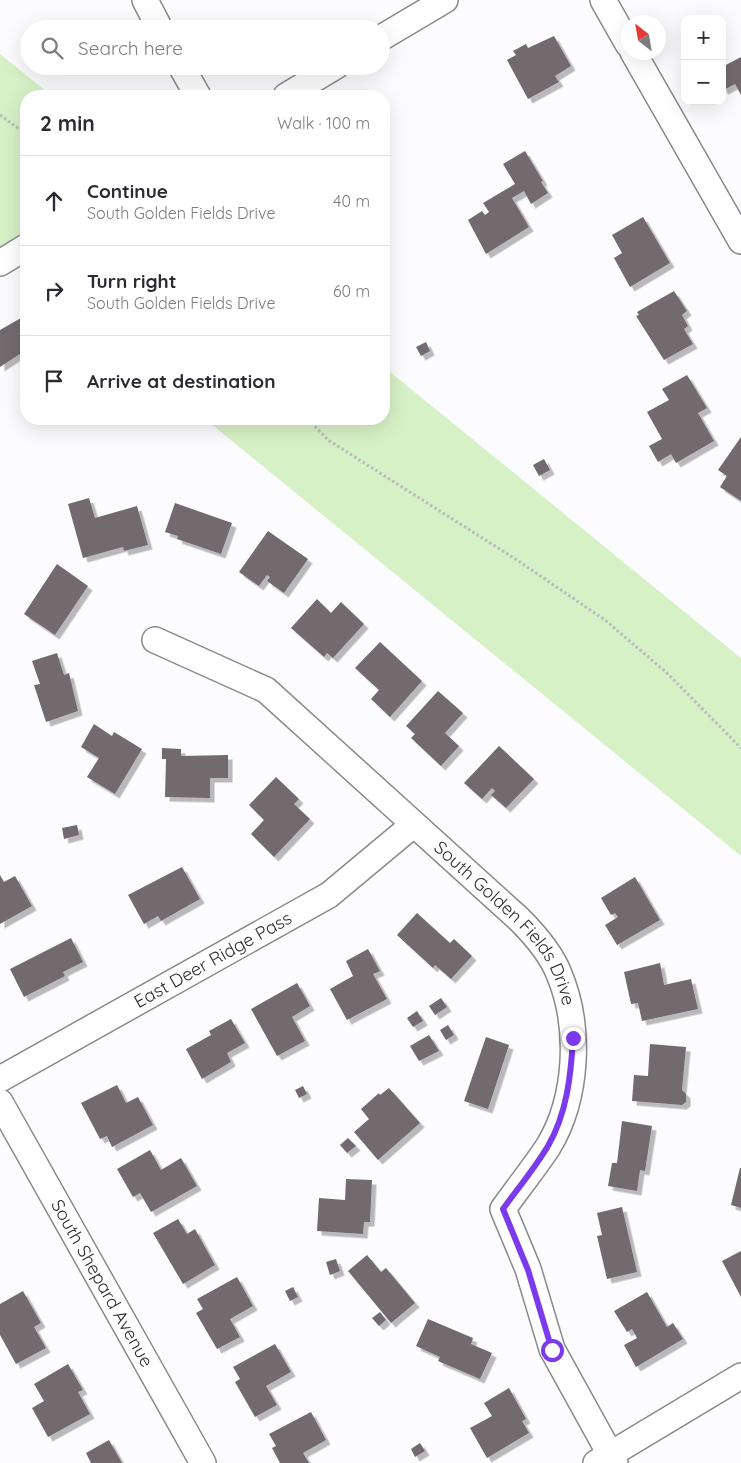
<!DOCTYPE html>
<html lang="en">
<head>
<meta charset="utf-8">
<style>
  body { margin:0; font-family:Quicksand,sans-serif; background:#f7f7f7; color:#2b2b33 }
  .controls { position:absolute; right:15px; top:15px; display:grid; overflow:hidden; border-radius:10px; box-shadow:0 5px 20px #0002 }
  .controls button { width:45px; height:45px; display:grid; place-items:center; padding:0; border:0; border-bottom:1px solid #e1e1e2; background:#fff; color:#2b2b33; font:25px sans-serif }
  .compass { position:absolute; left:621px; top:15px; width:45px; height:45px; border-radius:50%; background:#fff; box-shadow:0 5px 20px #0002; rotate:329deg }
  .stop { position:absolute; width:15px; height:15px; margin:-11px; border:4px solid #7c3aed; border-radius:50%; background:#fff }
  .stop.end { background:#7c3aed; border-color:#fff; box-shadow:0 1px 5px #0008 }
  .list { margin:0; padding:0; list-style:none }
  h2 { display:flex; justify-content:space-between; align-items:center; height:65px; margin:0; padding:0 20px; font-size:21px }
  h2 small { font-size:16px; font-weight:400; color:#7c7c81 }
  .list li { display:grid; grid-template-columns:32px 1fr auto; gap:15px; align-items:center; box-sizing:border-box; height:90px; padding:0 20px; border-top:1px solid #e1e1e2 }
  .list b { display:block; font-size:19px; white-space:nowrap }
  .list p { margin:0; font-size:16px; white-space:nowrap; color:#7c7c81 }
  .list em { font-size:16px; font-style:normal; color:#7c7c81 }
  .icon { flex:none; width:28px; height:28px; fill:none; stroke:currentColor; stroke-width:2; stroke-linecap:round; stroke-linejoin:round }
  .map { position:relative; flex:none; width:741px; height:1463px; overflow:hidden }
  .search { position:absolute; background:#fff; box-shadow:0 5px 20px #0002; left:20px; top:20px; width:370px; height:55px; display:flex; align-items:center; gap:12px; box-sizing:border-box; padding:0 18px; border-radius:28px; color:#7c7c81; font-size:19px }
  .panel { position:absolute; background:#fff; box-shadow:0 5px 20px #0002; left:20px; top:90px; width:370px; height:335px; border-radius:20px }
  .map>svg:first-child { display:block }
  .green { fill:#d7f1c6 }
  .building { fill:#736b6e; filter:url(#shadow) }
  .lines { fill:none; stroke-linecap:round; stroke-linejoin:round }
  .minor-casing { stroke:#8b8990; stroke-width:28 }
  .path { stroke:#bbbbbe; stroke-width:3; stroke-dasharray:2.5 2.5; stroke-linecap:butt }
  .minor { stroke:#fff; stroke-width:25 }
  .route { stroke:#7c3aed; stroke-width:6 }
  .labels { text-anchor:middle; stroke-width:5; stroke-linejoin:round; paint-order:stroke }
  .street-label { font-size:18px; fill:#2b2b2e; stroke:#fff }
</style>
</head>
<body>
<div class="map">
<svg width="741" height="1463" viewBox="0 0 741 1463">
  <defs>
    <filter id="shadow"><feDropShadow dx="4.5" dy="4.5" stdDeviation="0" flood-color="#0004"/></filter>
  </defs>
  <rect width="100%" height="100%" fill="#fcfbfe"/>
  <g class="green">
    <path d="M0 54 52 96H26V233L0 248Z"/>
    <path d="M384 367 741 658V856L205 419H384Z"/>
  </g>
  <g class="building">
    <path d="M554 36 571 66 555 76 559 82 528 99 507 60 516 55 513 51 526 44 528 48Z"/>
    <path d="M741 57V95L735 84 724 90 722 88V67Z"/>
    <path d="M525 151 543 181 541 182 548 193 531 204 524 191 512 198 529 227 486 254 468 220 482 211 485 215 489 212 483 203 515 184 503 164Z"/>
    <path d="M643 217 670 263 630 287 614 258 622 253 612 235Z"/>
    <path d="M674 291 687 311 682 315 688 326 684 329 693 344 664 360 636 316 639 315 637 312Z"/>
    <path d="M21 318 26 328V350L0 367V330Z"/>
    <path d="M426 342 430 351 421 356 416 347Z"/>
    <path d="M687 375 707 408 698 413 714 441 676 463 671 454 658 462 649 446 662 439 647 412 669 400 662 389Z"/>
    <path d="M741 437V501L720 487 727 476 718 470Z"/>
    <path d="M544 459 550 470 539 476 533 465Z"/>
    <path d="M89 498 95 518 137 506 148 545 124 551 123 547 83 558 68 504Z"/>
    <path d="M175 503 232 523 221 554 177 539 178 536 165 532Z"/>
    <path d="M268 531 308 559 284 593 267 581 270 577 267 575 259 586 239 572Z"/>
    <path d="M57 564 88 586 55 635 24 614Z"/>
    <path d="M317 599 331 613 341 602 364 624 333 658 327 653 324 657 291 628Z"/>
    <path d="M380 642 422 681 390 717 371 699 379 690 355 668Z"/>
    <path d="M57 653 64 675 69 673 78 711 46 722 34 685 40 684 32 661Z"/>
    <path d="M438 691 463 713 445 733 459 746 441 766 411 738 415 734 406 726Z"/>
    <path d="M94 724 112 736 114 732 142 749 115 794 87 777 99 758 81 747Z"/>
    <path d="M499 746 534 779 506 808 491 795 495 791 492 788 482 799 464 783Z"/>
    <path d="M162 748 181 749V756L228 755V778H210V798L165 797 166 759H162Z"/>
    <path d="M276 777 299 799 294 804 310 819 274 857 251 834 264 820 249 805Z"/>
    <path d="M77 825 79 835 64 839 62 828Z"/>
    <path d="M182 867 200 899 161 921 158 916 144 924 128 895Z"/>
    <path d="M0 875 4 882 15 876 32 906 0 924Z"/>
    <path d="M635 877 660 920 617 945 605 925 618 917 615 913 611 915 601 898Z"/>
    <path d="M417 913 450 943 454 939 472 956 451 979 435 965 433 968 397 935Z"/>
    <path d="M71 938 83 962 63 972 65 976 24 997 10 969Z"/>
    <path d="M368 949 380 971 373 974 387 999 347 1020 330 989 353 976 346 961Z"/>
    <path d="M660 963 664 985 691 979 698 1009 642 1021 638 1003 631 1004 624 972Z"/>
    <path d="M297 983 310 1006 292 1017 305 1041 277 1056 251 1009Z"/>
    <path d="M441 998 447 1007 435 1015 429 1006Z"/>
    <path d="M417 1011 423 1021 413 1027 407 1018Z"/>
    <path d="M231 1019 245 1043 227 1053 231 1062 202 1079 186 1049 211 1035 209 1031Z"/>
    <path d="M448 1025 454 1035 446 1040 440 1030Z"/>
    <path d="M429 1035 439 1051 419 1061 410 1046Z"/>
    <path d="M486 1037 509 1045 488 1109 464 1101Z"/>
    <path d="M650 1044 686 1047 682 1090 686 1094V1102L682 1105 632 1101 634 1075 648 1076Z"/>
    <path d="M117 1085 126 1103 138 1097 153 1125 112 1147 107 1136 100 1139 81 1103Z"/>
    <path d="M303 1086 307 1094 299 1098 295 1090Z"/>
    <path d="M389 1088 420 1123 378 1160 354 1132 369 1119 361 1109 379 1093 380 1095Z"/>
    <path d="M622 1121 652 1126 645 1171 640 1170 637 1191 608 1186 612 1163H617Z"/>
    <path d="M348 1138 356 1146 347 1153 340 1145Z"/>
    <path d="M150 1150 161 1170 181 1158 197 1186 151 1212 140 1193 133 1197 117 1169Z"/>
    <path d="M740 1168H741V1208L731 1205Z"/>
    <path d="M346 1179 372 1180 370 1222H364L363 1234 317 1231 319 1198 345 1200Z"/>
    <path d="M622 1207 637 1272 607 1279 597 1236 602 1235 597 1213Z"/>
    <path d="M178 1219 187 1234 195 1229 215 1265 183 1284 153 1233Z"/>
    <path d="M741 1251V1297L722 1261Z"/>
    <path d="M367 1255 381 1272 386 1268 415 1303 391 1323 348 1271Z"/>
    <path d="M336 1259 340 1271 330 1275 326 1262Z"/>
    <path d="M237 1277 253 1306 230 1319 240 1337 217 1349 196 1313 203 1309 197 1299Z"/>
    <path d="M293 1287 298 1297 290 1301 285 1291Z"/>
    <path d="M23 1291 41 1323 34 1327 46 1348 16 1364 0 1335V1304Z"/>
    <path d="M647 1292 667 1327 673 1323 683 1339 636 1367 624 1345 637 1338 632 1329 627 1332 614 1311Z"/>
    <path d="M380 1312 386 1320 379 1326 372 1318Z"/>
    <path d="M428 1319 473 1338 471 1344 492 1353 480 1379 438 1361 440 1357 416 1346Z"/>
    <path d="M275 1344 291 1372 266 1386 277 1405 255 1417 235 1382 240 1379 233 1367Z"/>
    <path d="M68 1364 83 1390 78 1392 90 1414 48 1437 32 1408 44 1401 34 1384Z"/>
    <path d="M509 1388 526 1419 522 1421 529 1433 487 1458 470 1428 492 1416 484 1403Z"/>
    <path d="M311 1412 326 1440 303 1453 309 1463H280L272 1448 276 1446 269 1434Z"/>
    <path d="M109 1440 122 1463H91L86 1453Z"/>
    <path d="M420 1443 425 1451 415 1457 411 1449Z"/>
  </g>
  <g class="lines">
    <defs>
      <g id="minor">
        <path d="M145 0 160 29"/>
        <path d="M603 0 628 44"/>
        <path d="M381 38 445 0"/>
        <path d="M633 52 741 241"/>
        <path d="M181 66 198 96"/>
        <path d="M286 96 336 66"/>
        <path d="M0 263 26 247"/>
        <path id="s1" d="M155 640 266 690 519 919C535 935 551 953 559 974 581 1026 578 1098 548 1147 534 1168 518 1188 503 1209L528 1269 552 1349 615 1463"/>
        <path id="s2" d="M0 1079 329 895 413 825"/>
        <path id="s3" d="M0 1102 203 1463"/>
        <path d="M596 1463 741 1376"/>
      </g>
    </defs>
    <use href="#minor" class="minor-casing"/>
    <g class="path">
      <path d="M0 115 26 134"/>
      <path d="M308 419 328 440 517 560 605 620 667 673 741 748"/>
    </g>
    <use href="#minor" class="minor"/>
  </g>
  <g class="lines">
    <path class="route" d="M552 1350 528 1270 503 1209C518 1188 535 1168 548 1146 567 1113 571 1075 573 1038"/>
  </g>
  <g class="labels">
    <g class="street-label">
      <text dy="6" stroke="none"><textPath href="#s1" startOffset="458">South Golden Fields Drive</textPath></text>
      <text dy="6" stroke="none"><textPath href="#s2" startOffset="244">East Deer Ridge Pass</textPath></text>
      <text dy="6" stroke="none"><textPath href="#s3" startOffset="208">South Shepard Avenue</textPath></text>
    </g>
  </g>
</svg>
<div class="controls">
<button>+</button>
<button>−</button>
</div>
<svg class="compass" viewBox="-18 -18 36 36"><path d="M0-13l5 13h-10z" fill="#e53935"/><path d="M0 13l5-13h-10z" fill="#7c7c81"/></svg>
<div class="stop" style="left:552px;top:1350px"></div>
<div class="stop end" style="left:573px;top:1038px"></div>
<div class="search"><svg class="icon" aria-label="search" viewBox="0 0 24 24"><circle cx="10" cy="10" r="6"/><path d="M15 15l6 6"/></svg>Search here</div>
<section class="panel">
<h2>2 min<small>Walk · 100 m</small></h2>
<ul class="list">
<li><svg class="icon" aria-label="ahead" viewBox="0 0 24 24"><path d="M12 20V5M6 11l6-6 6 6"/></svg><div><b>Continue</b><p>South Golden Fields Drive</p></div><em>40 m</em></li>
<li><svg class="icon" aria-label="right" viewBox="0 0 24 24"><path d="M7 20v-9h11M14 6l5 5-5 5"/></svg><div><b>Turn right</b><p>South Golden Fields Drive</p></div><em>60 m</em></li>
<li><svg class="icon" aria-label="arrive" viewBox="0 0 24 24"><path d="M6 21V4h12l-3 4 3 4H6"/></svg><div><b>Arrive at destination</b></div></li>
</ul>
</section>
</div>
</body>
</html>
